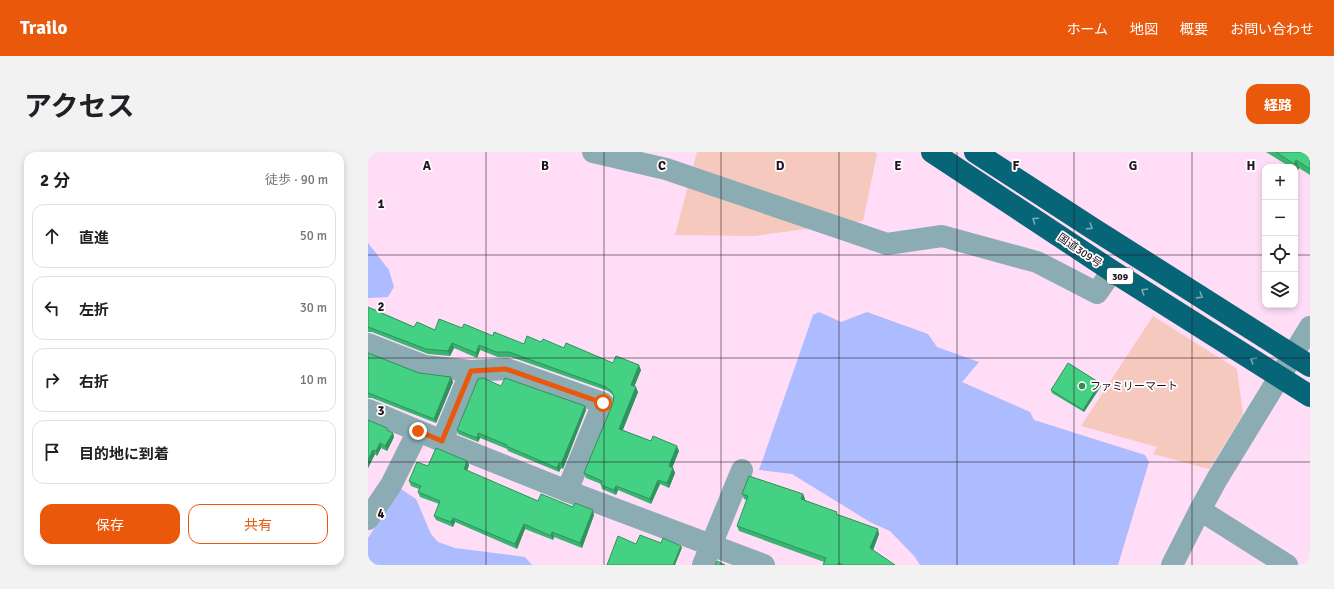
<!DOCTYPE html>
<html lang="ja">
<head>
<meta charset="utf-8">
<style>
  body { margin:0; font-family:Signika,"Noto Sans JP",sans-serif; background:#f2f2f2; color:#202124 }
  .controls { position:absolute; right:12px; top:12px; display:grid; overflow:hidden; border-radius:8px; box-shadow:0 2px 6px #0003 }
  .controls button { width:36px; height:36px; display:grid; place-items:center; padding:0; border:0; border-bottom:1px solid #e0e0e0; background:#fff; color:#202124; font:20px sans-serif }
  .stop { position:absolute; width:12px; height:12px; margin:-9px; border:3px solid #ea580c; border-radius:50%; background:#fff }
  .stop.end { background:#ea580c; border-color:#fff; box-shadow:0 1px 4px #0008 }
  .list { margin:0; padding:0; list-style:none }
  h2 { display:flex; justify-content:space-between; align-items:center; height:52px; margin:0; padding:0 16px; font-size:17px }
  h2 small { font-size:13px; font-weight:400; color:#757577 }
  .list li { display:grid; grid-template-columns:26px 1fr auto; gap:12px; align-items:center; box-sizing:border-box; height:64px; margin:0 8px 8px; padding:0 8px; border:1px solid #e0e0e0; border-radius:12px }
  .list b { display:block; font-size:15px; white-space:nowrap }
  .list em { font-size:13px; font-style:normal; color:#757577 }
  .actions { display:flex; gap:8px; padding:12px 16px }
  .actions a { flex:1; padding:9px 0; border:1px solid #ea580c; border-radius:12px; text-align:center; font-size:14px; color:#ea580c }
  .actions .main { background:#ea580c; color:#fff }
  .icon { flex:none; width:22px; height:22px; fill:none; stroke:currentColor; stroke-width:2; stroke-linecap:round; stroke-linejoin:round }
  .map { position:relative; flex:none; width:942px; height:413px; overflow:hidden; border-radius:12px }
  header { display:flex; align-items:center; gap:24px; box-sizing:border-box; height:56px; padding:0 20px; background:#ea580c; color:#fff }
  header strong { font-size:19px }
  nav { display:flex; gap:22px; margin-inline-start:auto; font-size:14px }
  .intro { display:flex; align-items:center; justify-content:space-between; box-sizing:border-box; height:96px; padding:0 24px }
  h1 { margin:0; font-size:28px }
  .button { padding:10px 18px; border-radius:12px; background:#ea580c; color:#fff; font-size:14px; font-weight:700 }
  main { display:flex; gap:24px; padding:0 24px }
  aside { flex:1; background:#fff; border-radius:12px; box-shadow:0 2px 6px #0003 }
  .map>svg:first-child { display:block }
  .green { fill:#f5c9bd }
  .water { fill:#adbbff }
  .lines { fill:none; stroke-linecap:round; stroke-linejoin:round }
  .minor { stroke:#8cacb4; stroke-width:22 }
  .highway { stroke:#066576; stroke-width:22 }
  .wall { fill:#3ab472 }
  .shaded-wall { fill:#30925c }
  .building { fill:#44d184; stroke:#30925c }
  .oneway { stroke:#76aab4 }
  .route { stroke:#ea580c; stroke-width:5 }
  .grid { fill:none; stroke:#251221; stroke-width:1; stroke-opacity:0.55 }
  .poi-dot { fill:#398a5b; stroke:#fff; stroke-width:1.5 }
  .labels { text-anchor:middle; stroke-width:3.5; stroke-linejoin:round; paint-order:stroke }
  .shield { fill:#fff; stroke:#665964; stroke-width:1 }
  .shield-label { font-size:10px; font-weight:bold; fill:#251221 }
  .street-label { font-size:11px; fill:#251221; stroke:#fff }
  .poi-label { font-size:11px; fill:#251221; stroke:#fff; text-anchor:start }
  .grid-label { font-size:13px; text-anchor:middle; font-weight:bold; fill:#251221; stroke:#fff; stroke-width:3.5; stroke-linejoin:round; paint-order:stroke }
</style>
</head>
<body>
<header>
<strong>Trailo</strong>
<nav><a>ホーム</a><a>地図</a><a>概要</a><a>お問い合わせ</a></nav>
</header>
<div class="intro"><h1>アクセス</h1><a class="button">経路</a></div>
<main>
<aside>
<h2>2 分<small>徒歩 · 90 m</small></h2>
<ul class="list">
<li><svg class="icon" aria-label="ahead" viewBox="0 0 24 24"><path d="M12 20V5M6 11l6-6 6 6"/></svg><div><b>直進</b></div><em>50 m</em></li>
<li><svg class="icon" aria-label="left" viewBox="0 0 24 24"><path d="M17 20v-9H6M10 6l-5 5 5 5"/></svg><div><b>左折</b></div><em>30 m</em></li>
<li><svg class="icon" aria-label="right" viewBox="0 0 24 24"><path d="M7 20v-9h11M14 6l5 5-5 5"/></svg><div><b>右折</b></div><em>10 m</em></li>
<li><svg class="icon" aria-label="arrive" viewBox="0 0 24 24"><path d="M6 21V4h12l-3 4 3 4H6"/></svg><div><b>目的地に到着</b></div></li>
</ul>
<div class="actions"><a class="main">保存</a><a>共有</a></div>
</aside>
<div class="map">
<svg width="942" height="413" viewBox="0 0 942 413">
  <rect width="100%" height="100%" fill="#ffddf6"/>
  <g class="green">
    <path d="M329 0H506L509 2 495 69 387 84 307 83Z"/>
    <path d="M785 164 869 217 875 263 841 317 785 302 789 295 713 274Z"/>
  </g>
  <g class="water">
    <path d="M0 91 21 118 26 135 20 145 0 146Z"/>
    <path d="M451 160 473 170 499 160 560 182 569 195 611 210 594 230 662 260 666 268 777 303 781 310 750 413H552L547 405 522 379 502 370 424 322 391 318 445 163Z"/>
    <path d="M33 337 48 347 63 382 70 390 87 396 157 405 164 413H0V386Z"/>
  </g>
  <g class="lines">
    <g class="minor">
      <path d="M225 0 298 17 519 92 574 84 669 110 729 141 744 119"/>
      <path d="M0 192 57 214 103 219 139 217 235 251 199 339"/>
      <path d="M0 258 74 289 199 339 396 413"/>
      <path d="M74 289 103 219"/>
      <path d="M832 358 919 413"/>
      <path d="M0 367 23 333 50 279"/>
      <path d="M335 413 374 318"/>
      <path d="M804 413 832 358 849 327 942 175"/>
    </g>
    <g class="highway">
      <path d="M564 0 744 119 942 244"/>
      <path d="M607 0 724 76 942 214"/>
    </g>
  </g>
  <g class="wall">
    <path d="M898 0H942V23L931 16 929 20 927 18V15H922Z"/>
    <path d="M0 155 46 175 67 178 94 176 156 192 173 190 196 196 245 211 273 218 266 234 270 240 255 278 283 289 311 299 304 315 305 316 307 321 301 336 292 332 283 352 250 338 248 343 234 337 233 332 218 326 216 321 245 251V243L240 239 143 205H130L112 198 109 206 86 196 82 204 60 202 4 180H0Z"/>
    <path d="M0 201 51 221 85 230 68 271 4 246H0Z"/>
    <path d="M732 231 733 234 716 260 684 241 683 238Z"/>
    <path d="M133 234 217 254 218 258 195 317 193 316 191 320 140 299 139 297 112 286 110 290 90 282 89 278Z"/>
    <path d="M0 268 25 281 26 285 19 299 13 296 9 304 7 302 0 316Z"/>
    <path d="M99 309 101 313 99 319 170 349 205 355 226 363 214 396 186 385 185 388 157 377 149 397 87 370 85 375 68 368 66 364 71 352 52 345 50 340 51 337 43 334 41 329 60 314Z"/>
    <path d="M374 342H435L437 347V348L511 382 505 398 527 413H455L456 410 371 379 369 374 379 348 376 347Z"/>
  </g>
  <g class="shaded-wall">
    <path d="M928 8 931 16 929 20 926 12Z"/>
    <path d="M84 191 86 196 82 204 80 199Z"/>
    <path d="M111 193 112 198 109 206 108 201Z"/>
    <path d="M271 213 273 218 265 238 263 233Z"/>
    <path d="M83 225 85 230 68 271 66 267Z"/>
    <path d="M732 231 733 234 716 260 715 258Z"/>
    <path d="M268 235 270 240 253 282 251 277Z"/>
    <path d="M217 254 218 258 195 317 193 312Z"/>
    <path d="M25 281 26 285 19 299 17 294Z"/>
    <path d="M110 281 112 286 110 290 109 286Z"/>
    <path d="M12 291 13 296 9 304 8 299Z"/>
    <path d="M309 294 311 299 303 319 301 314Z"/>
    <path d="M5 298 7 302 0 316V308Z"/>
    <path d="M99 309 101 313 98 322 96 317Z"/>
    <path d="M191 311 193 316 191 320 189 316Z"/>
    <path d="M305 316 307 321 301 336 299 331Z"/>
    <path d="M290 328 292 332 283 352 282 347Z"/>
    <path d="M248 334 250 338 248 343 246 338Z"/>
    <path d="M435 342 437 347 435 352 433 347Z"/>
    <path d="M225 358 226 363 214 396 212 391Z"/>
    <path d="M85 366 87 370 85 375 83 370Z"/>
    <path d="M156 372 157 377 149 397 147 392Z"/>
    <path d="M510 377 511 382 504 401 502 396Z"/>
    <path d="M184 380 186 385 185 388 183 384Z"/>
    <path d="M313 394 314 396 307 413H305Z"/>
  </g>
  <g class="building">
    <path d="M908 0H942V17L928 8 926 12Z"/>
    <path d="M0 155 46 175 49 170 67 178 71 167 94 176 96 172 125 184 126 180 156 192 159 184 173 190 175 187 196 196 198 191 245 211 248 204 271 213 263 233 268 235 251 277 283 289 285 284 309 294 301 314 305 316 299 331 290 328 282 347 248 334 246 338 233 333 234 329 216 321 245 251 246 244 243 239 238 235 141 200H128L111 193 108 201 84 191 80 199 58 197 3 176 0 175Z"/>
    <path d="M0 201 51 221 83 225 66 267 3 242 0 241Z"/>
    <path d="M700 211 732 231 715 258 683 238Z"/>
    <path d="M115 226 133 234 137 226 217 254 193 312 191 311 189 316 138 294 139 293 110 281 109 286 89 278 110 227Z"/>
    <path d="M0 268 19 276V278L25 281 17 294 12 291 8 299 5 298 0 308Z"/>
    <path d="M68 296 99 309 96 317 170 349 173 342 205 355 207 351 225 358 212 391 184 380 183 384 156 372 147 392 85 366 83 370 66 364 72 349 50 340 53 334 41 329 49 310 60 314Z"/>
    <path d="M381 324 435 342 433 347 469 360 468 362 510 377 502 396 527 413H476L471 411 470 413H455L458 406 369 374 380 344 374 342Z"/>
    <path d="M272 383 293 391 295 386 313 394 305 413H239L250 384 268 392Z"/>
    <path d="M349 409 357 413H347Z"/>
  </g>
  <defs><path id="oneway-chevron" d="M-2-3.5L2.5 0L-2 3.5" fill="none" stroke-width="1.6" stroke-linecap="round" stroke-linejoin="round"/></defs>
  <g class="oneway">
    <use href="#oneway-chevron" transform="translate(667 68) rotate(-146)"/>
    <use href="#oneway-chevron" transform="translate(722 75) rotate(33)"/>
    <use href="#oneway-chevron" transform="translate(776 139) rotate(-148)"/>
    <use href="#oneway-chevron" transform="translate(832 144) rotate(32)"/>
    <use href="#oneway-chevron" transform="translate(885 208) rotate(-148)"/>
  </g>
  <g class="lines">
    <path class="route" d="M50 279 74 289 103 219 138 217 235 251"/>
  </g>
  <path class="grid" d="M118 0V413M236 0V413M353 0V413M471 0V413M589 0V413M706 0V413M824 0V413M0 103H897M927 103H942M0 206H942M0 310H942"/>
  <circle class="poi-dot" cx="714" cy="234" r="4"/>
  <g class="labels">
    <rect class="shield" x="739" y="116" width="26" height="16" rx="3"/>
    <g class="shield-label">
      <text x="752" y="128">309</text>
    </g>
    <g class="street-label">
      <text transform="translate(712 98) rotate(34)" y="4">国道309号</text>
    </g>
    <g class="poi-label">
      <text x="722" y="238">ファミリーマート</text>
    </g>
  </g>
  <g class="grid-label">
    <text x="59" y="18">A</text>
    <text x="177" y="18">B</text>
    <text x="294" y="18">C</text>
    <text x="412" y="18">D</text>
    <text x="530" y="18">E</text>
    <text x="648" y="18">F</text>
    <text x="765" y="18">G</text>
    <text x="883" y="18">H</text>
    <text x="13" y="56">1</text>
    <text x="13" y="159">2</text>
    <text x="13" y="263">3</text>
    <text x="13" y="366">4</text>
  </g>
</svg>
<div class="controls">
<button>+</button>
<button>−</button>
<button><svg class="icon" aria-label="locate" viewBox="0 0 24 24"><circle cx="12" cy="12" r="6"/><path d="M12 2v4M12 18v4M2 12h4M18 12h4"/></svg></button>
<button><svg class="icon" aria-label="layers" viewBox="0 0 24 24"><path d="M12 4l9 5-9 5-9-5zM3 14l9 5 9-5"/></svg></button>
</div>
<div class="stop" style="left:235px;top:251px"></div>
<div class="stop end" style="left:50px;top:279px"></div>
</div>
</main>
</body>
</html>
